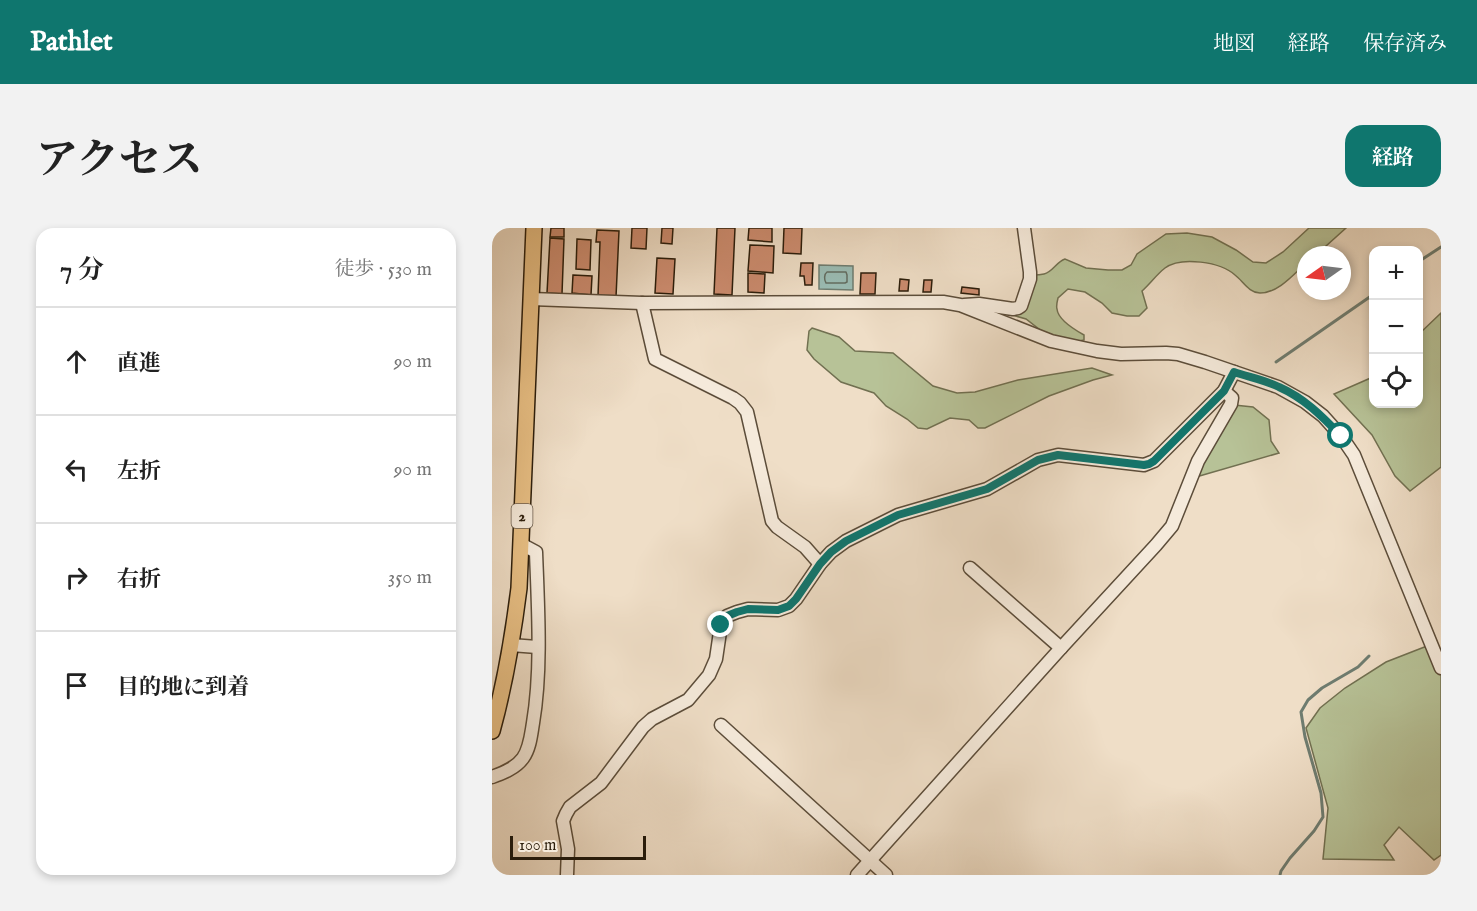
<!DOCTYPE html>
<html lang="ja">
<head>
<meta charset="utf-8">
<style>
  body { margin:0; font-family:"IM FELL English","Noto Serif JP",serif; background:#f2f2f2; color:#222 }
  .controls { position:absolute; right:18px; top:18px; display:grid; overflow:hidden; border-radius:12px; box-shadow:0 3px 9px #0003 }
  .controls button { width:54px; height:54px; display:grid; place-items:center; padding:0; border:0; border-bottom:2px solid #e0e0e0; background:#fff; color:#222; font:30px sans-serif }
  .compass { position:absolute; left:805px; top:18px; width:54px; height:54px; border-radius:50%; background:#fff; box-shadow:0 3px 9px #0003; rotate:256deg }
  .scale { position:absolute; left:18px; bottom:15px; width:136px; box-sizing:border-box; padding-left:6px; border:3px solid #2b1d0b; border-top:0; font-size:16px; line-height:21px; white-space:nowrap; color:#2b1d0b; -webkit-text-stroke:4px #f5eadb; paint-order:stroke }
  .stop { position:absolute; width:18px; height:18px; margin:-14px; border:4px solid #0f766e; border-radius:50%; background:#fff }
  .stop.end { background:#0f766e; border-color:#fff; box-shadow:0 2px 6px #0008 }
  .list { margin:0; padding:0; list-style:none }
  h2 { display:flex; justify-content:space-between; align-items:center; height:78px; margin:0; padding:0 24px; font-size:26px }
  h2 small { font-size:20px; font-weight:400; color:#767676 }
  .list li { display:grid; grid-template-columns:39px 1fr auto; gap:18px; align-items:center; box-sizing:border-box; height:108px; padding:0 24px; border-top:2px solid #e0e0e0 }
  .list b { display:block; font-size:22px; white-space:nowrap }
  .list em { font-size:20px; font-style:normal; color:#767676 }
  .icon { flex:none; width:33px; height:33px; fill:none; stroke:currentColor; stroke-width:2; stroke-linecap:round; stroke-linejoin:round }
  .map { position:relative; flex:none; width:949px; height:647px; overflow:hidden; border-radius:18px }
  header { display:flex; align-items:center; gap:36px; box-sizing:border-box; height:84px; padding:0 30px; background:#0f766e; color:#fff }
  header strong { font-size:28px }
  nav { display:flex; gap:33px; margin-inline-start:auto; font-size:21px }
  .intro { display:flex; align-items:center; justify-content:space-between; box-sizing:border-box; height:144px; padding:0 36px }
  h1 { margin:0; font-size:42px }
  .button { padding:15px 27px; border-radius:18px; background:#0f766e; color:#fff; font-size:21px; font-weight:700 }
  main { display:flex; gap:36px; padding:0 36px }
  aside { flex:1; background:#fff; border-radius:18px; box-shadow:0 3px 9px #0003 }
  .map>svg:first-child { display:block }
  .green { fill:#b7c297; stroke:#717051; stroke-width:1.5 }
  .water { fill:#9abcb4; stroke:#6e7c70; stroke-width:1.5 }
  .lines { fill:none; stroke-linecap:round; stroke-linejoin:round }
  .shore { stroke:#626c60; stroke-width:1.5 }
  .stream { stroke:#6e7c70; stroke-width:3 }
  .building { fill:#cc8c6f; stroke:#2b1d0b; stroke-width:1.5 }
  .minor-casing { stroke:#5c4d3a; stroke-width:15 }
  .major-casing { stroke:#2b1d0b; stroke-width:18 }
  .minor { stroke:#f5eadb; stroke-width:12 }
  .major { stroke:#e8bf84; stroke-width:15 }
  .route { stroke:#0f766e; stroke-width:8 }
  .labels { text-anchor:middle; stroke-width:4.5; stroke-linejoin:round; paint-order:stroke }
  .shield { fill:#f5eadb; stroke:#685a49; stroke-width:1.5 }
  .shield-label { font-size:15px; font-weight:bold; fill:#2b1d0b }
</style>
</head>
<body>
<header>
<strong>Pathlet</strong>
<nav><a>地図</a><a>経路</a><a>保存済み</a></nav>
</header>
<div class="intro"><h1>アクセス</h1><a class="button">経路</a></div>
<main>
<aside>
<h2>7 分<small>徒歩 · 530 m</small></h2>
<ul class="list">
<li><svg class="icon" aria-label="ahead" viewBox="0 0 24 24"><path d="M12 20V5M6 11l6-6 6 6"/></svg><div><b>直進</b></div><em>90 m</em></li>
<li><svg class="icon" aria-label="left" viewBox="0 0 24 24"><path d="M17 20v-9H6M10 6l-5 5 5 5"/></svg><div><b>左折</b></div><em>90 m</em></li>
<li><svg class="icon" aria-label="right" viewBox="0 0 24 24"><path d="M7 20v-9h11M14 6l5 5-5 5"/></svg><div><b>右折</b></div><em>350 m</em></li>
<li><svg class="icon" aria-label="arrive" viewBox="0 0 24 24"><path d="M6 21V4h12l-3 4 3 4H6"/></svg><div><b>目的地に到着</b></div></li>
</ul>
</aside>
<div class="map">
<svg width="949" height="647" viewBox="0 0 949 647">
  <rect width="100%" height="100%" fill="#efdec7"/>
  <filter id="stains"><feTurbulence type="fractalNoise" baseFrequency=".00333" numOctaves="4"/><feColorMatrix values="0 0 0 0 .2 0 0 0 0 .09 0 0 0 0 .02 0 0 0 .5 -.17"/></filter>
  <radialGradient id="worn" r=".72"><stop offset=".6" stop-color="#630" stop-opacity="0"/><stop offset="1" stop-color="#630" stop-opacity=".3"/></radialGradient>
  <g class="green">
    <path d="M817 0H854L824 27H814V35C801 47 786 65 768 65 757 65 751 53 743 47 729 34 689 28 673 40 665 46 658 56 650 63L655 80 647 88H635L620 85 610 75 593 64 576 61 566 70C565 74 564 78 565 81 566 92 583 102 592 107V112L582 114 556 108 534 91 492 79 522 84 541 47C544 47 548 47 552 46 561 44 564 34 573 31L594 40 616 42H630L639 37 645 26 674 6 695 5 720 9 744 22 761 34 774 35 791 24Z"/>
    <path d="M949 85V239L918 263 903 248 880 207 842 166 881 149 882 176H926L927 106Z"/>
    <path d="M320 100 347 109 363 123 401 125 441 158 465 165 483 164 526 152 600 140 620 147 601 152 557 168 493 200H486L477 192 458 190 435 201 426 200 415 191 394 178 382 165 349 154 322 131 315 122 317 103Z"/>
    <path d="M742 177 761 179 777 192 779 213 787 225 704 249Z"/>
    <path d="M935 418 949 446V627L942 632 907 599 892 617 902 632 831 631 836 580 814 500 828 480 853 460 894 434Z"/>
  </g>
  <path class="water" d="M327 37 361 38V62L327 61Z"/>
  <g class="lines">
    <path class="shore" d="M335 44H354L355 47V54L353 55H334C332 52 332 46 335 44Z"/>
    <g class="stream">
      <path d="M926 34 949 19"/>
      <path d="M784 134 882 66"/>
      <path d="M788 647 789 643 798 630 822 603 831 589 829 565 813 509 809 484 816 472 830 460 866 439 877 428"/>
    </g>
  </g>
  <g class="building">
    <path d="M59 0H72V9H58Z"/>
    <path d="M140 0H155L154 21 139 20Z"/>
    <path d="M170 0H181L180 16 169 15Z"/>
    <path d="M225 0H243L240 67 222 66Z"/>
    <path d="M257 0H280V14L256 12Z"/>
    <path d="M292 0H310L309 26 291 25Z"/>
    <path d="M105 2 127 3 124 69 106 68 108 14H104Z"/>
    <path d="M58 10 72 11 70 66 55 65Z"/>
    <path d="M85 11 99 12 98 42 84 41Z"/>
    <path d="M258 17 282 18 281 45 256 43Z"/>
    <path d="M165 30 183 31 181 66 163 65Z"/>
    <path d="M309 35H321L320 57H313L312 48H308Z"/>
    <path d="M256 45 273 46 272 65 256 64Z"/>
    <path d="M369 45H384L383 66H368Z"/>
    <path d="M81 47 100 48 99 67 80 65Z"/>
    <path d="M408 51 417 52 416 63H407Z"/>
    <path d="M432 52H440L439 64H431Z"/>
    <path d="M470 59 487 61V67L469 65Z"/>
  </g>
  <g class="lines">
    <defs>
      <g id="minor">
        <path d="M39 71 150 75 451 74 468 77 559 113 605 123 629 126 674 125 686 126 713 134 786 159 813 174 831 188 849 208 862 227 949 440"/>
        <path d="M150 75 163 131 241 170 248 175 255 184 280 293 285 299 313 319 328 336"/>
        <path d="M472 77 487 76 521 81 526 80 529 78 538 51V44L532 0"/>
        <path d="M478 340 569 420"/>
        <path d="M19 417 45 419"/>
        <path d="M229 497 394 647"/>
        <path d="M0 549C11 545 24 540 31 530 38 520 39 507 41 495 50 442 46 379 44 324L29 316"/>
        <path d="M75 647 76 621 71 593 74 586 78 579 109 555 151 499 160 491 196 472 217 447 224 431 229 397 235 388 245 384 256 381 286 382 297 378 304 371 328 336 339 324 354 313 406 287 495 261 546 232 566 227 652 237 662 233 732 163 742 144"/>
        <path d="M365 647 569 420 664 317 680 298 706 233 739 176 740 170 732 163"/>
      </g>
      <path id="major" d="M0 503C13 456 21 408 27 360L42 0"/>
    </defs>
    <use href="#minor" class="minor-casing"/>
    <use href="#major" class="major-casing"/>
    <use href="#minor" class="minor"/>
    <use href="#major" class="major"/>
  </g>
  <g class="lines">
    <path class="route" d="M229 397 235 388 245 384 256 381 286 382 297 378 304 371 328 336 339 324 354 313 406 287 495 261 546 232 566 227 652 237 657 236 662 233 732 163 742 144C757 149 773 152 787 159 812 170 830 188 849 208"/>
  </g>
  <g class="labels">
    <rect class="shield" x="19.5" y="276" width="21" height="24" rx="4.5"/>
    <g class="shield-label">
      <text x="30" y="293">2</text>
    </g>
  </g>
  <rect width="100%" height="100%" filter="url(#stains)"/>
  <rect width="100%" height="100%" fill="url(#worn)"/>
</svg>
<div class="controls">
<button>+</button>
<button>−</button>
<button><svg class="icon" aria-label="locate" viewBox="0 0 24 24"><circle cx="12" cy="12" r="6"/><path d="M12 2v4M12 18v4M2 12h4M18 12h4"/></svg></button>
</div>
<svg class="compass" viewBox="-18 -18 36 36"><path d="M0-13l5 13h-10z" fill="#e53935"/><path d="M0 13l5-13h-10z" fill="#767676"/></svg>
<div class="scale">100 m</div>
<div class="stop" style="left:849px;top:208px"></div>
<div class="stop end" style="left:229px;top:397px"></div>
</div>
</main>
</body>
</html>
